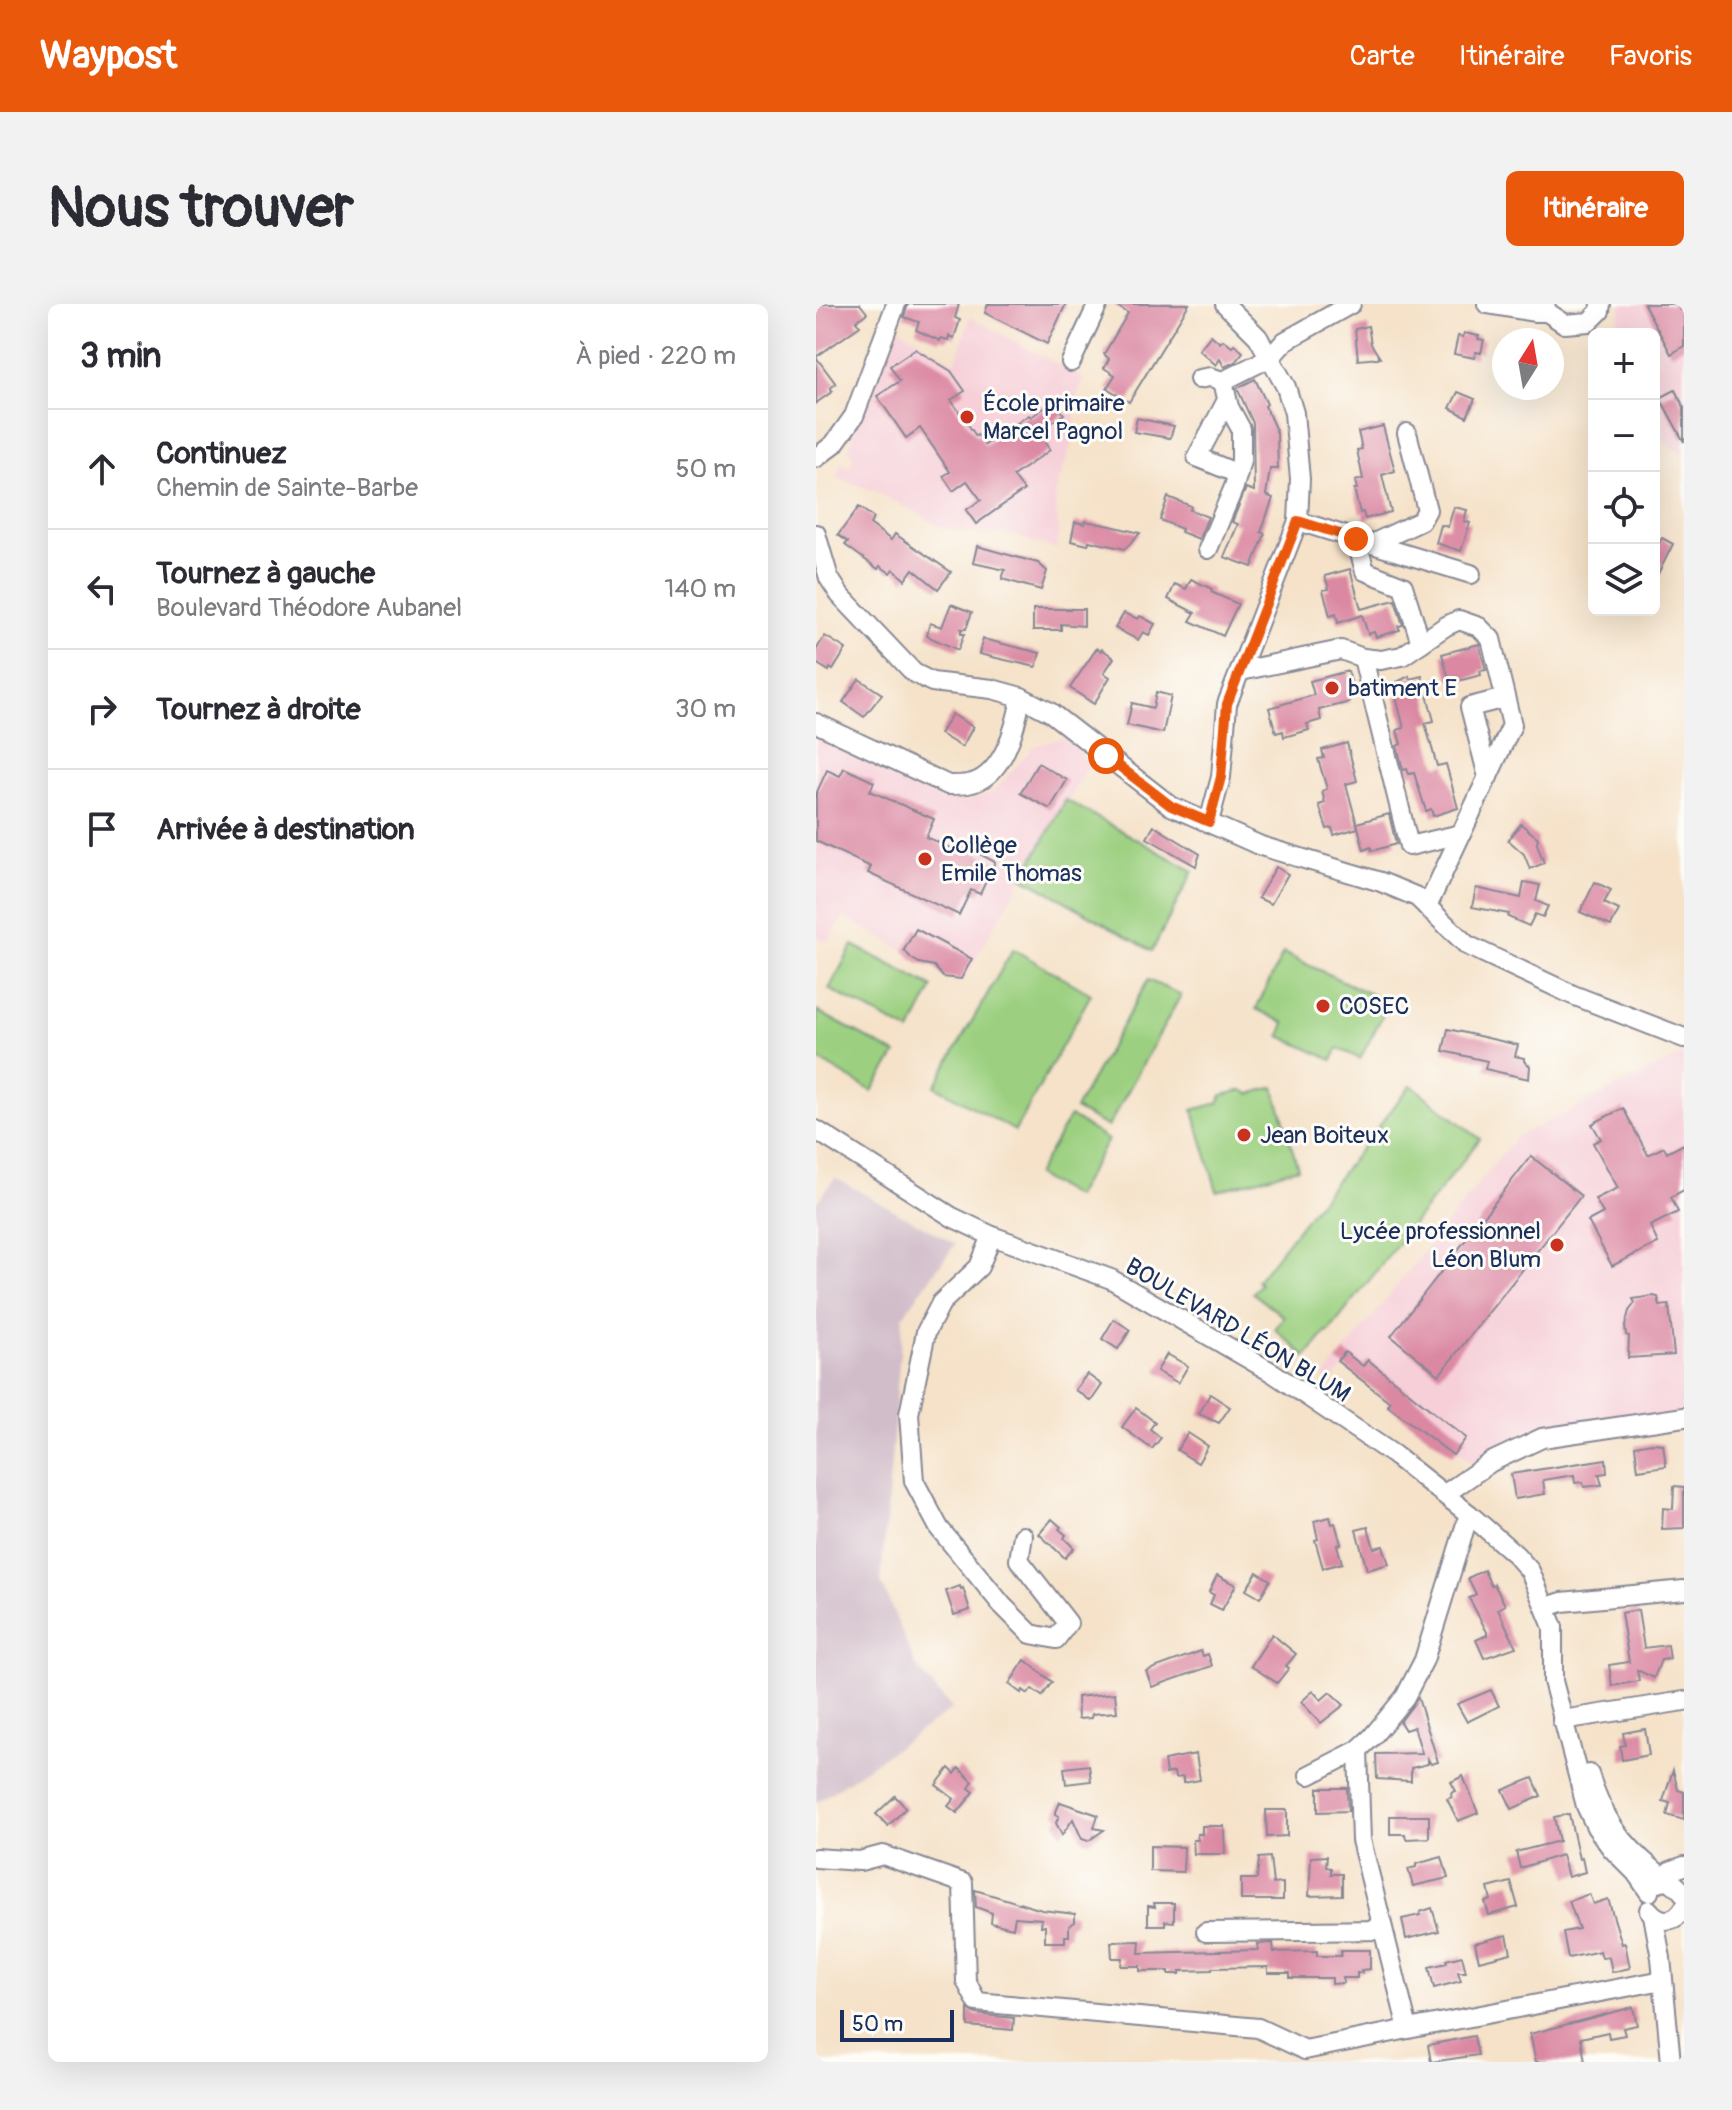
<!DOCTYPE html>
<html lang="fr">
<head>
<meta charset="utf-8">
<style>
  body { margin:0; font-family:Pangolin,sans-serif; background:#f2f2f3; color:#2b2b33 }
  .controls { position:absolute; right:24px; top:24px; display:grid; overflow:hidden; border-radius:12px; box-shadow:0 8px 32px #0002 }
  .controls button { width:72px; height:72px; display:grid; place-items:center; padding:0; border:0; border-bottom:2px solid #e1e1e2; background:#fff; color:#2b2b33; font:40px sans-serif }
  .compass { position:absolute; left:676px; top:24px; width:72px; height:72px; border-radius:50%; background:#fff; box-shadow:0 8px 32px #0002; rotate:11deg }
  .scale { position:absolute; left:24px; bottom:20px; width:114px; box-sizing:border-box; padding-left:8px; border:4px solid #1b2f5e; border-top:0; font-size:22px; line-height:28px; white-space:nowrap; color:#1b2f5e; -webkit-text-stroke:6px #fdfcf7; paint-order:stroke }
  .stop { position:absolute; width:24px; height:24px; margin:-18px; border:6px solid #ea580c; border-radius:50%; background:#fff }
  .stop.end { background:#ea580c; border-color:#fff; box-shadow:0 2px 8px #0008 }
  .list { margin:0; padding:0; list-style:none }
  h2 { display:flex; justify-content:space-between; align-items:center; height:104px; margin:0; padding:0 32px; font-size:34px }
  h2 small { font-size:26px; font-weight:400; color:#7c7c81 }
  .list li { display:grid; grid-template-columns:52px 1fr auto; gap:24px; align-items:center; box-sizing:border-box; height:120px; padding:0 32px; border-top:2px solid #e1e1e2 }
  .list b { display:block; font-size:30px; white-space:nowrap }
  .list p { margin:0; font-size:26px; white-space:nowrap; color:#7c7c81 }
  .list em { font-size:26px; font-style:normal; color:#7c7c81 }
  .icon { flex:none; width:44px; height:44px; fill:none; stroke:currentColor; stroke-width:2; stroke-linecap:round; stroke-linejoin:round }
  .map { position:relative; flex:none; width:868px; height:1758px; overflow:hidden; border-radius:12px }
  header { display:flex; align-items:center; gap:48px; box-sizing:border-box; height:112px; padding:0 40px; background:#ea580c; color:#fff }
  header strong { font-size:38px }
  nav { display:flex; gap:44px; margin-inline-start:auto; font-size:28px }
  .intro { display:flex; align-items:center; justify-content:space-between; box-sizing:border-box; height:192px; padding:0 48px }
  h1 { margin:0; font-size:56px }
  .button { padding:20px 36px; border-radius:12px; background:#ea580c; color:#fff; font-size:28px; font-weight:700 }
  main { display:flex; gap:48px; padding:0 48px }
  aside { flex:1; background:#fff; border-radius:12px; box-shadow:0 8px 32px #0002 }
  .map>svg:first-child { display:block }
  .built { fill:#f6cfd8 }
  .industrial { fill:#d1bdca }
  .green { fill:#9cd080; stroke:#5c806f; stroke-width:2 }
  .building { fill:#db88a3 }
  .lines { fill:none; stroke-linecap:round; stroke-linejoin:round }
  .street-casing { stroke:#888894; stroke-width:22 }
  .street { stroke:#fff; stroke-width:18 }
  .route { stroke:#ea580c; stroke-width:10 }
  .poi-dot { fill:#c8321e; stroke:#fdfcf7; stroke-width:3 }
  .labels { text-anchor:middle; stroke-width:6; stroke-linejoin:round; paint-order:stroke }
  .poi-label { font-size:24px; fill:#1b2f5e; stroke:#fdfcf7; text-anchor:start }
  .street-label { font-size:24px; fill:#1b2f5e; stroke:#fdfcf7 }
</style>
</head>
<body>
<header>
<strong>Waypost</strong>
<nav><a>Carte</a><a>Itinéraire</a><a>Favoris</a></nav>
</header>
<div class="intro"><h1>Nous trouver</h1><a class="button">Itinéraire</a></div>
<main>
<aside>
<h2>3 min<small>À pied · 220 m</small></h2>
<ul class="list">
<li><svg class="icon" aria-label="ahead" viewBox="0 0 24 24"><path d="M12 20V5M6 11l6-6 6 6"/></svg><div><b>Continuez</b><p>Chemin de Sainte-Barbe</p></div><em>50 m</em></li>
<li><svg class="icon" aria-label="left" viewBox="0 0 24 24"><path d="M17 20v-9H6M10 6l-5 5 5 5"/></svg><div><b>Tournez à gauche</b><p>Boulevard Théodore Aubanel</p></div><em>140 m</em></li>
<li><svg class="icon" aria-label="right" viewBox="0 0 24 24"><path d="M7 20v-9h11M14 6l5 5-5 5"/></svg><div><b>Tournez à droite</b></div><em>30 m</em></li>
<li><svg class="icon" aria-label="arrive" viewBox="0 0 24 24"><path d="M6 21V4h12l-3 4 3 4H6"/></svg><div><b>Arrivée à destination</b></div></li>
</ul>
</aside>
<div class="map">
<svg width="868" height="1758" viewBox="0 0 868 1758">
  <rect width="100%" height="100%" fill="#fdfcf7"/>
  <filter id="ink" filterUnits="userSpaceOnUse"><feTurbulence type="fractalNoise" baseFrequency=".0125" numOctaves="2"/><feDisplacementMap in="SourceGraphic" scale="16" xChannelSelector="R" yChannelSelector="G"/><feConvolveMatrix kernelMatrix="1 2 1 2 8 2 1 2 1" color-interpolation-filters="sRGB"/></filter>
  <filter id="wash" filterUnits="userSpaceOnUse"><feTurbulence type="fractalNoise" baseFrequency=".006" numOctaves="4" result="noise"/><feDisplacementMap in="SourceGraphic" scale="32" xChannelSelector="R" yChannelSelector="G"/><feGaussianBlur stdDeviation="1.8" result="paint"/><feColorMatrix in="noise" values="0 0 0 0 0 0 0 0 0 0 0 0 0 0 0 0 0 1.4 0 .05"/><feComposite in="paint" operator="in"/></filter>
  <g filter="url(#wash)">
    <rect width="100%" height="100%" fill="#f5e2c9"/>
    <g class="built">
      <path d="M806 0H868V151L847 137 838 101V30H813L814 28 802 17Z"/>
      <path d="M154 13 267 74 260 95 258 132 239 191 243 233 240 245 196 231 146 228 122 222 101 208 92 205 61 188 21 174 25 160 34 163 37 153 32 146 51 87 80 22 139 59Z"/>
      <path d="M0 433 121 494 150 498 177 488 218 442 251 433 273 461 146 678 28 613 11 638 0 632Z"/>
      <path d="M868 750V1108L726 1129 662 1163 641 1146 637 1151 572 1102 574 1098 540 1072 547 1062 536 1054 514 1079 507 1074 700 833Z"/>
    </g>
    <path class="industrial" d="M19 874 139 940 87 1012 65 1278 100 1362 136 1405 0 1499V899Z"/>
    <g class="green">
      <path d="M250 496 377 567 336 647 207 573Z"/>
      <path d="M37 641 117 683 94 728 13 685Z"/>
      <path d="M197 645 275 690 199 827 119 782Z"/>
      <path d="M467 649 573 699 544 755 522 744 516 756 464 732 469 719 440 705Z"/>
      <path d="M332 676 365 691 292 823 259 805Z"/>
      <path d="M1 707 80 750 56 787 0 754Z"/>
      <path d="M595 781 664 835 512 1029 510 1028 490 1053 459 1025 468 1013 437 989 444 980 441 977Z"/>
      <path d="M458 783 482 864 401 887 377 806 402 799 406 791 427 786 434 790Z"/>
      <path d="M254 812 292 836 259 893 220 871Z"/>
    </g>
    <g id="blocks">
      <g class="building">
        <path d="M6 0H44L51 9 40 17 44 22 0 53 20 80 14 84 17 87 0 99V4Z"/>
        <path d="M92 0H143L139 14 144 16 138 34 133 32 132 36 125 34 124 37 100 26 103 18 88 13Z"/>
        <path d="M172 0H250L231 40 169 9Z"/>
        <path d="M297 0H373L313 98 291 84 299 71 288 64 293 55 288 50 312 9Z"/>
        <path d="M828 0H860L864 6 868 4V42L855 50Z"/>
        <path d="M552 22 555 40 564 54 542 56 539 25Z"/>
        <path d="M648 29 663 32 662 35 668 36 665 49 660 48 659 54 638 50 642 32 647 33Z"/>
        <path d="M395 31 404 39 407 36 416 43 418 40 427 48 419 58 408 63 404 55 400 61 383 46Z"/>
        <path d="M99 45 135 67 149 87 135 96 160 132 162 131 169 141 213 111 215 113 238 97 248 110 222 128 234 146 197 172 208 186 160 220 150 206 165 196 151 177 137 187 127 172 134 168 104 124 90 134 61 92 84 77 74 62Z"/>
        <path d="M439 75 451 100 449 102 461 129 462 165H454L450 191 457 194 445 228 449 230 436 263 408 253 422 220 416 218 430 184 438 187 437 119 421 84Z"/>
        <path d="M859 86 868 103V138L844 94Z"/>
        <path d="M642 88 659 95 651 113 634 104Z"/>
        <path d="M321 114 358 122 354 134 318 128Z"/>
        <path d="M567 122 579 167 566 171 575 208 549 215 547 208 544 209 538 185H541L539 177 547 175 541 146 546 145 542 128Z"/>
        <path d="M352 193 375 202 374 206 392 213 383 235 365 228 366 225 344 216Z"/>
        <path d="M43 203 58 214 54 220 75 236 79 230 135 268 122 285 97 265 89 276 77 265 74 269 64 262 62 265 29 241 32 238 22 231Z"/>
        <path d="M638 203 651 206 648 217 654 219 645 247 620 239 625 221 632 223Z"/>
        <path d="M269 217 295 222 324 229 309 245 273 237 272 241 255 237 259 218 269 220Z"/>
        <path d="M846 234 857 240 838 278V248Z"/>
        <path d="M161 242 222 259 231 267 225 286 186 275 189 266 157 259Z"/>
        <path d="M534 265 545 305 579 296 587 321 582 322 584 326 560 333 558 328 552 330 546 311 522 319 520 310 514 312 507 286 513 285 509 272Z"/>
        <path d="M375 275 396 285 395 288 422 300 407 332 374 317 379 309 352 295 359 280 370 285Z"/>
        <path d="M135 300 156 308 150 325H145V330H148L142 346 111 332 114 319 126 323Z"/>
        <path d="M217 305H268V322L245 320V326H217Z"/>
        <path d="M308 309 322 315 324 312 339 320 333 331 327 328 322 336 299 324Z"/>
        <path d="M9 332 30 345 17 366 14 364 13 367 0 359V346Z"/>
        <path d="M167 335 224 349 220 363 163 350Z"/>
        <path d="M663 340 670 366 664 367 665 371 642 377 641 373 633 375 626 350Z"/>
        <path d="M281 344 285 347 286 345 298 354 288 369 294 373 278 400 254 384Z"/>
        <path d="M532 367 539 391 532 393 534 398 503 406 505 416 491 420 493 426 468 433 467 427 460 429 453 404 498 391 494 377Z"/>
        <path d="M593 372 594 375 606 372 618 417 609 419 621 462 630 460 642 504 617 512 615 505 610 507 598 469 593 470 591 465 587 466 581 442 585 440 581 426 588 424 580 393 584 392 581 378Z"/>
        <path d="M43 375 66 390 48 413 27 398Z"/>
        <path d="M340 388 355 392 347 429 311 421 316 399 337 404Z"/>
        <path d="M136 410 157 423 146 443 124 430Z"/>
        <path d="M531 439 541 477 530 480 542 524 518 531 516 524 511 525 503 501 509 499 506 487 511 485 502 455 508 454 506 446Z"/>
        <path d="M222 459 251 476 234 505 204 489Z"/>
        <path d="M28 464 58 478 54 487 118 515 110 533 142 548 147 537 160 543 158 547 179 558 164 590 155 586 143 611 52 569 55 563 0 537V490L11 466 24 472Z"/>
        <path d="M573 510 580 540 556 547 555 543 548 546 541 519Z"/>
        <path d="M705 520 722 534 721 540 728 559 714 565 708 550 692 536Z"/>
        <path d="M338 522 384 550 380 562 331 534Z"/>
        <path d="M460 563 472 570 455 600 442 594Z"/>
        <path d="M708 578 724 581 720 597 732 602 727 613 719 610 713 622 692 613 693 610 656 603 660 584 705 594Z"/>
        <path d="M779 578 795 586 788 599 803 606 795 622 764 608Z"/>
        <path d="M100 625 156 655 145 675 127 673 118 662 103 659 95 654 88 646Z"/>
        <path d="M632 725 702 741 699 752 708 754V757L714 762 713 775 669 765 671 757 627 747Z"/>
        <path d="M807 804 832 851 848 843 851 849 868 840V886L855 893 862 908 834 922 842 939 796 962 772 917 787 909 779 895 802 884 777 839 785 835 776 820Z"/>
        <path d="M715 852 765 892 623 1071 575 1032Z"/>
        <path d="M837 992 842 993 844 1002 853 1001 858 1051 812 1054 813 1032 810 1031 809 1022 813 1007 819 999 817 995Z"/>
        <path d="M298 1015 314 1026 302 1045 286 1035Z"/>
        <path d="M529 1048 547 1062 552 1056 650 1134 637 1151 572 1102 574 1098 521 1057Z"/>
        <path d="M351 1050 372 1062 362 1079 341 1067Z"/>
        <path d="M271 1070 286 1081 275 1097 259 1086Z"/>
        <path d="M394 1090 414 1103 403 1119 383 1110Z"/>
        <path d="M320 1104 339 1118 334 1125 345 1134 336 1145 306 1123Z"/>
        <path d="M372 1129 392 1142 382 1159 361 1146Z"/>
        <path d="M836 1139 847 1140 850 1162 822 1166 819 1142Z"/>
        <path d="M790 1155 791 1169 783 1170 786 1181 768 1183 767 1178 759 1179 758 1171 727 1176 729 1190 699 1195 695 1170Z"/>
        <path d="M858 1182 868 1183V1224L846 1225 847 1204 857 1205Z"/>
        <path d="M514 1213 516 1220 519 1219 525 1240 521 1241 526 1259 507 1264 499 1236 502 1235 498 1217Z"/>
        <path d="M236 1215 245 1223 243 1225 250 1231 248 1234 258 1244 249 1254 223 1230Z"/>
        <path d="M552 1223 558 1244 567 1242 573 1260 551 1266 540 1226Z"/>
        <path d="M668 1266 675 1282 678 1280 689 1301 682 1305 700 1343 668 1354 660 1336 671 1331V1328L653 1294 660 1290 652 1274Z"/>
        <path d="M441 1268 454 1276 444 1294 430 1286Z"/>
        <path d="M401 1271 420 1281 406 1306 394 1300 398 1291 393 1288Z"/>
        <path d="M144 1282 145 1285 147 1284 154 1306 138 1311 130 1287Z"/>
        <path d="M822 1306 828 1344 852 1341 854 1355 845 1356 838 1374 821 1366 823 1377 796 1382 793 1361 813 1358 805 1309Z"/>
        <path d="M456 1330 480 1350 470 1362 473 1364 461 1379 435 1362Z"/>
        <path d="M385 1347 387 1352 392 1350 396 1362 336 1383 330 1367Z"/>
        <path d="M209 1356 236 1378 226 1392 216 1385 212 1390 207 1386 205 1389 193 1380Z"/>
        <path d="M675 1386 683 1402 651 1418 641 1400Z"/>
        <path d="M497 1387 505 1396 514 1388 528 1401 505 1419 485 1398Z"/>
        <path d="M299 1389 301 1408 276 1410 275 1414 262 1415 261 1393Z"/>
        <path d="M602 1394 622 1458 615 1460 612 1455V1460L595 1464V1477L561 1475 560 1450 606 1449 598 1423 589 1426 584 1418Z"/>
        <path d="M829 1425 833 1451 806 1456 804 1442 809 1441 807 1429Z"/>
        <path d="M380 1450 384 1476 367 1479V1473L359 1474 358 1468 350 1470 348 1456Z"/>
        <path d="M273 1461 275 1477 250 1480 248 1464Z"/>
        <path d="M133 1464 139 1470 143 1464 157 1478 153 1484 158 1488 141 1509 132 1502 138 1495 120 1481Z"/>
        <path d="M857 1466 862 1486 868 1488V1516L851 1511 854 1499 847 1497Z"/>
        <path d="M647 1472 662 1509 642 1517 631 1495 636 1493 635 1489 640 1487 635 1478Z"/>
        <path d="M717 1474 725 1492 696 1505 687 1486Z"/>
        <path d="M502 1484H531L532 1507 502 1508Z"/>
        <path d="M79 1492 90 1504 72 1522 60 1510Z"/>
        <path d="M244 1498 282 1511 278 1524 288 1526 272 1537 266 1535 257 1515 246 1531 240 1519 243 1512 239 1510Z"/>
        <path d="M450 1506H471V1532L451 1533Z"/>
        <path d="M753 1510 763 1555 766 1554 769 1568 752 1573 746 1551 704 1564 700 1548 743 1537 738 1513Z"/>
        <path d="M574 1512H613V1534L590 1535 589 1530H574Z"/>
        <path d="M386 1522H408L409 1550H378L377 1536H382L381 1530H386Z"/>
        <path d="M334 1542 368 1543 367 1568 334 1567Z"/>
        <path d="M511 1552 510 1563 515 1564V1570H526V1591L493 1592 495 1553Z"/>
        <path d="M454 1553 457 1580 467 1579V1596H425V1575H441L443 1554Z"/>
        <path d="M626 1553 632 1574 597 1582 592 1565 600 1563V1560Z"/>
        <path d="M695 1578 702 1603 673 1611 669 1598 675 1596 672 1584Z"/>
        <path d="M159 1586 226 1606 259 1610V1618L253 1622V1632H249V1638H229V1622H225L226 1615 199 1613 197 1624 175 1619 176 1609 160 1603Z"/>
        <path d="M773 1590 777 1600 792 1595 806 1640 809 1639 814 1664 796 1668 793 1653 786 1654 784 1647 752 1654 747 1628 763 1625 753 1597Z"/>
        <path d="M338 1599H358V1618L349 1617V1621H332V1602L339 1603Z"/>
        <path d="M616 1604 623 1627 590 1635 586 1615 604 1611V1608Z"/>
        <path d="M691 1631 695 1649 663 1657 659 1639Z"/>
        <path d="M324 1637 323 1649 442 1646 441 1640 457 1639 458 1648 501 1647V1652H525V1646H554V1665L545 1666 546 1669H541V1674H527L528 1679 516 1680V1674H474V1669H452V1663L396 1664V1666L364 1667V1670H353V1667H324V1662H305L306 1654H296L295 1638Z"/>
        <path d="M646 1652 650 1668H642L645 1677 618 1684 613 1663 631 1659 630 1656Z"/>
        <path d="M817 1703 821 1721 807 1724 809 1731 793 1734 792 1728 765 1734 769 1758H720L714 1730Z"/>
        <path d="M152 1705 160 1710 198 1714 197 1726 152 1722Z"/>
        <path d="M658 1732 662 1751 615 1758 612 1741Z"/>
      </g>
    </g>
  </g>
  <g filter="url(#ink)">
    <use href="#blocks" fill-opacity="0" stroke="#888894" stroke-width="2"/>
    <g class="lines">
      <defs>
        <g id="street">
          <path d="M671 0 718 8H731"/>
          <path d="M729 0 731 8 749 20 773 18 784 7 785 0"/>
          <path d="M255 58 282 0"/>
          <path d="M383 75 394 73 407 77 455 53 469 37 535 0"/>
          <path d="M411 96 381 153 422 170"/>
          <path d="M0 154 18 140 38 112 80 0"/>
          <path d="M482 217 556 240 605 217 611 206 591 129"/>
          <path d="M0 230 13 274 24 291 98 369 116 378 176 385 205 393 234 408 355 502 445 542 565 578 601 593 651 641 757 691 868 734"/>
          <path d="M540 235 549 267 587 282 605 339"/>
          <path d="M556 240 655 270"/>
          <path d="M392 245 418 183 425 157V125L413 103 407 77"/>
          <path d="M547 354 593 542 645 530"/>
          <path d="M425 367 525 346 547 354 565 356 586 352 630 322 643 316 663 323 675 335 696 421 611 603"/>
          <path d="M0 419 132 481C139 481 146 481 152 480 187 474 200 423 205 393"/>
          <path d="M672 473 654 403 689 394"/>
          <path d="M393 518 405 473 411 400 482 217 484 175 478 109 470 83 442 33 409 0"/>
          <path d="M0 826 136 913 176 932 295 975 457 1069 578 1151 653 1210 700 1251 714 1267 737 1323V1377L770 1502 780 1523 796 1545 820 1569 833 1588"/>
          <path d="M176 932 163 963 125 999 110 1028 93 1110 98 1177 123 1224 186 1301 215 1330 240 1335 252 1319 203 1256 207 1232"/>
          <path d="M629 1190 675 1158 726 1134 868 1113"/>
          <path d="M731 1303 746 1298 868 1286"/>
          <path d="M746 1416 868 1397"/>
          <path d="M542 1446 545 1536 592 1725 847 1676"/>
          <path d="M773 1470C787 1514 803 1537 839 1567 849 1575 861 1579 868 1590"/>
          <path d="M493 1471 542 1446 556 1433 589 1393 608 1356 653 1210"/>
          <path d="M0 1554 44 1557 67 1551 147 1579 150 1677 161 1698 442 1724 489 1746 592 1725"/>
          <path d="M843 1579 854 1567 868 1562"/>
          <path d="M833 1606C844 1620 859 1619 868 1604"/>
          <path d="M837 1611 845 1654 855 1758"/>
          <path d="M390 1628 567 1626"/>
        </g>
      </defs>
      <use href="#street" class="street-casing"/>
      <use href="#street" class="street"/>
    </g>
  </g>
  <g class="lines" filter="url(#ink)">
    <path class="route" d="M290 452 355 502 393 518 405 473 411 400 482 217 540 235"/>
  </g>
  <g class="poi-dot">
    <circle cx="151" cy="113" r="8"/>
    <circle cx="516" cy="384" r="8"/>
    <circle cx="109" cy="555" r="8"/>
    <circle cx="507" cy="702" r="8"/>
    <circle cx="428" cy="831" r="8"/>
    <circle cx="741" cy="941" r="8"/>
  </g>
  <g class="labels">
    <g class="poi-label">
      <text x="167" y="107">École primaire<tspan x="167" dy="28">Marcel Pagnol</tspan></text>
      <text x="532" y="392">batiment E</text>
      <text x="125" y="549">Collège<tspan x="125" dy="28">Emile Thomas</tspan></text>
      <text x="523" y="710">COSEC</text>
      <text x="444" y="839">Jean Boiteux</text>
      <text x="725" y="935" text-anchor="end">Lycée professionnel<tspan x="725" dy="28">Léon Blum</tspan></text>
    </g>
    <g class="street-label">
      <text transform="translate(422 1026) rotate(31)" y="8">BOULEVARD LÉON BLUM</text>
    </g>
  </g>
</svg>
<div class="controls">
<button>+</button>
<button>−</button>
<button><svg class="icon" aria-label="locate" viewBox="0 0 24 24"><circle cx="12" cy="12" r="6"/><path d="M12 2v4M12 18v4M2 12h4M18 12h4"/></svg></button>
<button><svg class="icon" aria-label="layers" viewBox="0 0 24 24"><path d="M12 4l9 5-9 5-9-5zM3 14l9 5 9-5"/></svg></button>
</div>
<svg class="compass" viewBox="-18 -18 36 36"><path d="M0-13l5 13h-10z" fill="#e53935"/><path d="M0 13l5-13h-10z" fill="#7c7c81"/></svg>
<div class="scale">50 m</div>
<div class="stop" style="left:290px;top:452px"></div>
<div class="stop end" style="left:540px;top:235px"></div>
</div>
</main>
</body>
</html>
